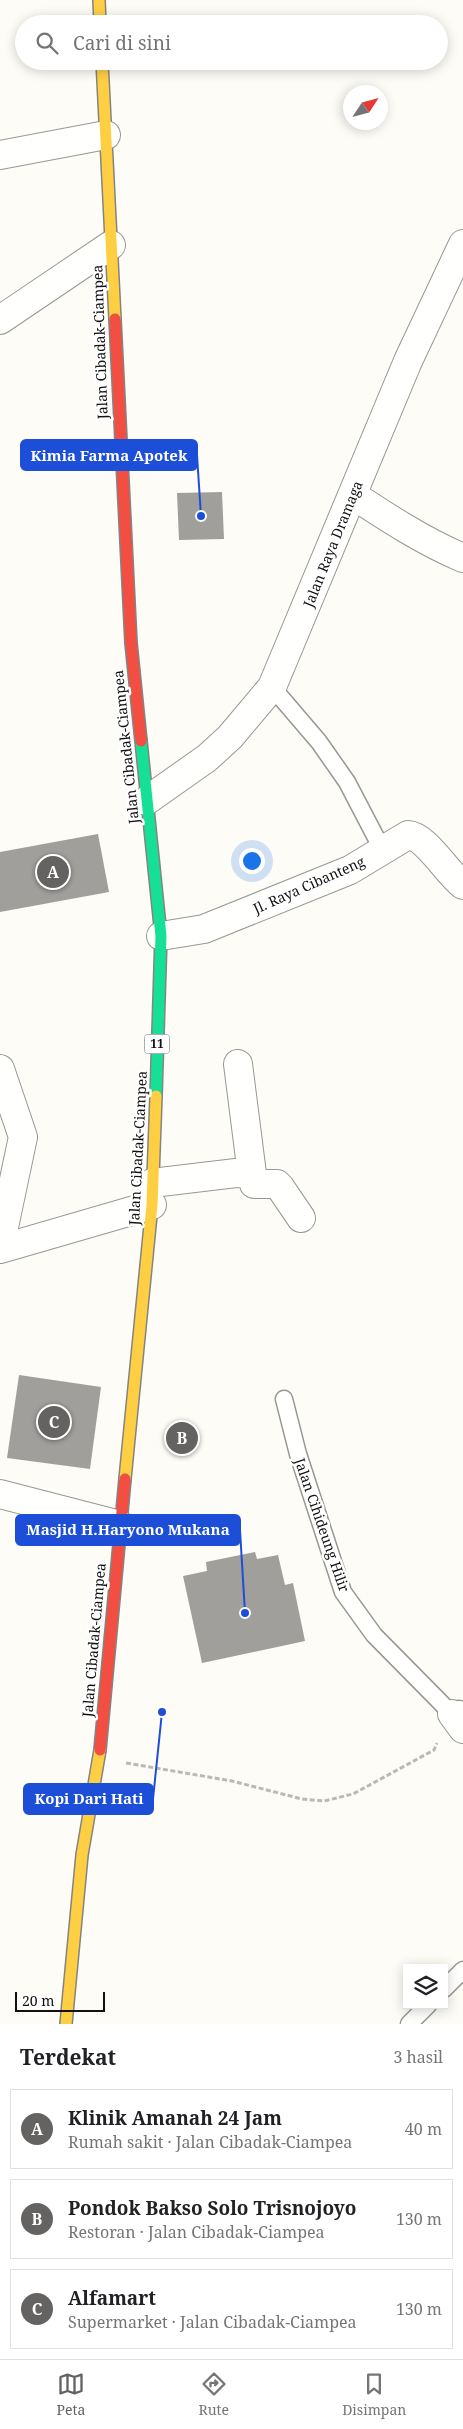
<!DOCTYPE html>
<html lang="id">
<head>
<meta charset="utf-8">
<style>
  body { margin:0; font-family:"Noto Serif",serif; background:#f2f2f2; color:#202124 }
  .controls { position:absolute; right:15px; bottom:15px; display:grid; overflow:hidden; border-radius:0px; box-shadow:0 2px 12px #0003 }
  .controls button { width:45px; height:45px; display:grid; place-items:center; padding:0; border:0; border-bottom:1px solid #e0e0e0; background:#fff; color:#202124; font:25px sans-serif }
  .compass { position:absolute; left:343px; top:85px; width:45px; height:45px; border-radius:50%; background:#fff; box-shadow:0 2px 12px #0003; rotate:54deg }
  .scale { position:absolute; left:15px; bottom:12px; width:90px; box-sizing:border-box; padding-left:5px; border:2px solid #111; border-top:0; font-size:14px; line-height:18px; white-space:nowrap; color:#111; -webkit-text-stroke:4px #fff; paint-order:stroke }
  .you { position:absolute; left:251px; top:860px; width:18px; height:18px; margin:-12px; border:4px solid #fff; border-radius:50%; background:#1a73e8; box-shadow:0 0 0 8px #1a73e833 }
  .badge { display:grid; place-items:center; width:32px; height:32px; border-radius:50%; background:#646362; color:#fff; font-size:16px; font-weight:700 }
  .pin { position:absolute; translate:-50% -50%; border:2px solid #fff; box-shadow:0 1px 5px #0006 }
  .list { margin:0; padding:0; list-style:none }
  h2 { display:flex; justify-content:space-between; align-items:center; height:65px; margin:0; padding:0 20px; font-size:21px }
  h2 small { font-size:16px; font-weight:400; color:#757577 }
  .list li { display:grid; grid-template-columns:32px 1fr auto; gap:15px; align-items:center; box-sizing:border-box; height:80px; margin:0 10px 10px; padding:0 10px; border:1px solid #e0e0e0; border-radius:0px }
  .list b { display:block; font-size:19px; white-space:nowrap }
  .list p { margin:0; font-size:16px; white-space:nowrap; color:#757577 }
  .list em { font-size:16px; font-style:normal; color:#757577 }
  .icon { flex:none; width:28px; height:28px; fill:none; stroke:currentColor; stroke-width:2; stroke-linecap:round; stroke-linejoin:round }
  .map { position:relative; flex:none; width:463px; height:2024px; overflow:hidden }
  .search { position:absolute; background:#fff; box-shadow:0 2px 12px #0003; left:15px; right:15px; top:15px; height:55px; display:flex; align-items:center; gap:12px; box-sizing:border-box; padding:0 18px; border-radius:28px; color:#757577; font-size:19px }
  .sheet { height:335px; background:#fff }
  nav { display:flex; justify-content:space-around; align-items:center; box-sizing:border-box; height:70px; border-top:1px solid #e0e0e0; background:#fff; font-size:14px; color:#757577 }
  nav a { display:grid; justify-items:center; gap:2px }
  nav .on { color:#646362 }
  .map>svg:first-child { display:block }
  .building { fill:#a19f9c }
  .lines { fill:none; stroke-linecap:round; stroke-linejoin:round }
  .lane-casing { stroke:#979795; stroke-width:19 }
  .street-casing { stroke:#979795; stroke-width:30 }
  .fast-casing { stroke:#858482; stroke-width:14 }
  .slow-casing { stroke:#858482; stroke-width:14 }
  .jam-casing { stroke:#858482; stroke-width:14 }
  .path { stroke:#b9b9b8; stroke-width:3; stroke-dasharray:5 2.5; stroke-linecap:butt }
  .lane { stroke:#fffffe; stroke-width:16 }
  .street { stroke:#fffffe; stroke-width:28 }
  .fast { stroke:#16e098; stroke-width:11 }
  .slow { stroke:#ffcf43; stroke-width:11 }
  .jam { stroke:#f24e42; stroke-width:11 }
  .labels { text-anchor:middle; stroke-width:5; stroke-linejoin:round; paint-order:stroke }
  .shield { fill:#fff; stroke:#585858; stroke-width:1 }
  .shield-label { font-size:12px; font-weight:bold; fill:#111 }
  .street-label { font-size:14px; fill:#111; stroke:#fff }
  .leader { fill:none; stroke:#1d4ed8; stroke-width:2 }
  .callout-dot { fill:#1d4ed8; stroke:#fff; stroke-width:2 }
  .callout { fill:#1d4ed8; stroke:#1d4ed8; stroke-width:2 }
  .callout-label { font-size:15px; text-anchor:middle; font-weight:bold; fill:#fff }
</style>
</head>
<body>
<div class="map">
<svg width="463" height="2024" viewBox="0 0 463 2024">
  <rect width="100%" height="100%" fill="#fdfcf7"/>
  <g class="building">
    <path d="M222 492 224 539 179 540 177 493Z"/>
    <path d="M98 834 109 892 0 912V852Z"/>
    <path d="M19 1375 101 1387 90 1469 7 1458Z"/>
    <path d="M255 1552 257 1559 278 1555 285 1585 293 1583 305 1641 202 1663 183 1576 207 1571 206 1562Z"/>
  </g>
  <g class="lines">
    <defs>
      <g id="lane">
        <path d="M272 687 319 742 347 782 383 851"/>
        <path d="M284 1399 298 1454 343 1592 374 1635 452 1714 459 1709"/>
        <path d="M444 1989 463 1970"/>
        <path d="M409 2024 428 2005"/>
      </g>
      <g id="street">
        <path d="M0 155 106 135"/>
        <path d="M0 320 111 245"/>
        <path d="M353 495C388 518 423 541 463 558"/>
        <path d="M146 801 207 758 230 737 272 687 408 361 463 244"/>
        <path d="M161 936 204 929 350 870 408 835C426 836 447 873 463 885"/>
        <path d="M238 1064 252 1174"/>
        <path d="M0 1069 23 1137 0 1246"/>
        <path d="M152 1183 236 1173 252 1174 254 1184H277L280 1187 301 1218"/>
        <path d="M0 1249 152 1205"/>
        <path d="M0 1494 120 1525"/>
        <path d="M452 1714 463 1729"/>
      </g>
      <path id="fast" d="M141 741 161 936 156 1096"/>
      <g id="slow">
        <path d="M99 0 100 24"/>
        <path d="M102 61 115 319"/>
        <path d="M125 1479 152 1205 156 1096"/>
        <path d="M66 2024 82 1855 100 1750"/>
      </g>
      <g id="jam">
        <path d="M115 319 131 643 141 741"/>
        <path d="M100 1750 125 1479"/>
      </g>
    </defs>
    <use href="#lane" class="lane-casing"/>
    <use href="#street" class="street-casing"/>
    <use href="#fast" class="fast-casing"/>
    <use href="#slow" class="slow-casing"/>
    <use href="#jam" class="jam-casing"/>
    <path class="path" d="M126 1763 232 1781 302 1799 324 1801 353 1794 434 1750 437 1743"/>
    <use href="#lane" class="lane"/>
    <use href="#street" class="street"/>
    <use href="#fast" class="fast"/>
    <use href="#slow" class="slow"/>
    <use href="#jam" class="jam"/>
  </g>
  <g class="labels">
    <rect class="shield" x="144.5" y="1034.5" width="25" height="19" rx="4"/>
    <g class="shield-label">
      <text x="157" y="1048">11</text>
    </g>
    <g class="street-label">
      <text transform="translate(100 342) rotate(-92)" y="5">Jalan Cibadak-Ciampea</text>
      <text transform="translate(333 544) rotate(-68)" y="5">Jalan Raya Dramaga</text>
      <text transform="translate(126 747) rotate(-96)" y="5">Jalan Cibadak-Ciampea</text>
      <text transform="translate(309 885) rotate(-24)" y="5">Jl. Raya Cibanteng</text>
      <text transform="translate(138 1148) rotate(-87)" y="5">Jalan Cibadak-Ciampea</text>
      <text transform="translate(322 1525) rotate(71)" y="5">Jalan Cihideung Hilir</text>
      <text transform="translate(94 1640) rotate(-85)" y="5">Jalan Cibadak-Ciampea</text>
    </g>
  </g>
  <path class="leader" d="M201 516L197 455M245 1613L240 1530M162 1712L153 1799"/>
  <g class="callout-dot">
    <circle cx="201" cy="516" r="5"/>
    <circle cx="245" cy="1613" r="5"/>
    <circle cx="162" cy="1712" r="5"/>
  </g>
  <g class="callout">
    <rect x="21" y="440" width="176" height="30" rx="5"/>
    <rect x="16" y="1515" width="224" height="30" rx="5"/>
    <rect x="24" y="1784" width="129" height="30" rx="5"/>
  </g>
  <g class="callout-label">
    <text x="109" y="461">Kimia Farma Apotek</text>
    <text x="128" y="1535">Masjid H.Haryono Mukana</text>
    <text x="89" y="1804">Kopi Dari Hati</text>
  </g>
</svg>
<div class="controls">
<button><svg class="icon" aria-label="layers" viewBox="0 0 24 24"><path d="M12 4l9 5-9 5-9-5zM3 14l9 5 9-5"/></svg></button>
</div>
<svg class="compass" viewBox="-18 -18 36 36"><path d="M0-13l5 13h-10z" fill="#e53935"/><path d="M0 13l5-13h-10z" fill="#757577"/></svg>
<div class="scale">20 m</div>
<div class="you"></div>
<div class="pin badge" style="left:53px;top:872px">A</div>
<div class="pin badge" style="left:182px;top:1438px">B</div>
<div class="pin badge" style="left:54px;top:1422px">C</div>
<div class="search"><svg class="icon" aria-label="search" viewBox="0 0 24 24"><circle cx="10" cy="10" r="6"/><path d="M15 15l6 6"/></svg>Cari di sini</div>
</div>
<section class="sheet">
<h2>Terdekat<small>3 hasil</small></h2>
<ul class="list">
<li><span class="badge">A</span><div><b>Klinik Amanah 24 Jam</b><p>Rumah sakit · Jalan Cibadak-Ciampea</p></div><em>40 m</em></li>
<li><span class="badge">B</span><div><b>Pondok Bakso Solo Trisnojoyo</b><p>Restoran · Jalan Cibadak-Ciampea</p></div><em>130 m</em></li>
<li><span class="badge">C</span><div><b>Alfamart</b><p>Supermarket · Jalan Cibadak-Ciampea</p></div><em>130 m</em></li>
</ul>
</section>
<nav>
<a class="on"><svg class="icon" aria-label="map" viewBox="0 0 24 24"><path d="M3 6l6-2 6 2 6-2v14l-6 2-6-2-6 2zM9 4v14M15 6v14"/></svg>Peta</a>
<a><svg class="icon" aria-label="directions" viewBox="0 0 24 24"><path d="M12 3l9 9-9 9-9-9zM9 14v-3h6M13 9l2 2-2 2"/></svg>Rute</a>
<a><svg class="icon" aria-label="saved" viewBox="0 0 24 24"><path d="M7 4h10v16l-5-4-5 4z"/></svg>Disimpan</a>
</nav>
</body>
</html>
